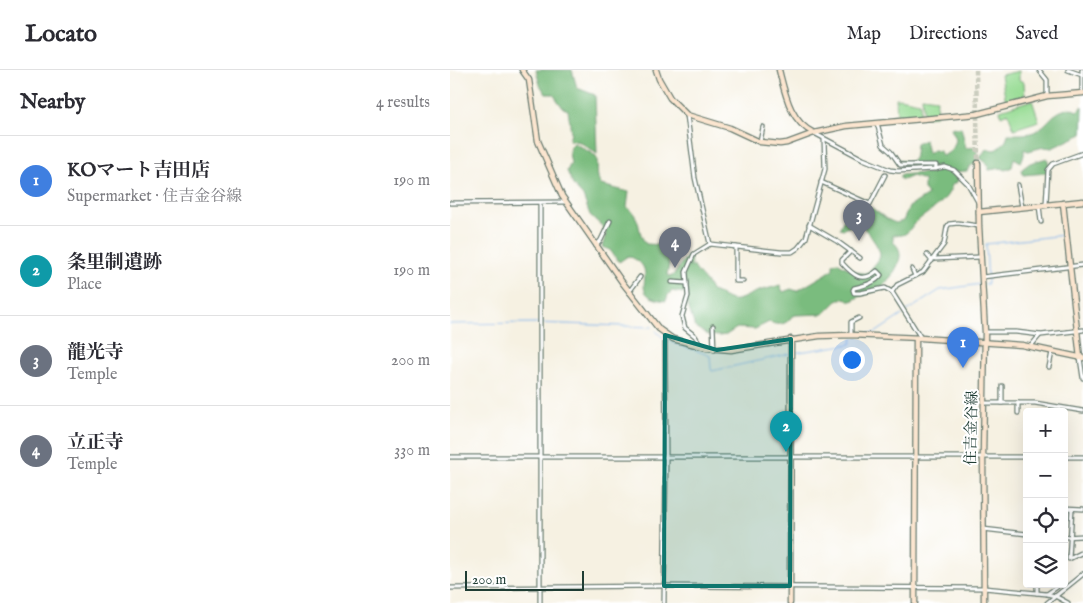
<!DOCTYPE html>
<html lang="en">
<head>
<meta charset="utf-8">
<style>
  body { margin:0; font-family:"IM FELL English","Noto Serif JP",serif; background:#f2f2f3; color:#2b2b33 }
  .controls { position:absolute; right:15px; bottom:15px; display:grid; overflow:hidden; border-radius:5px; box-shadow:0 5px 20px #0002 }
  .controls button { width:45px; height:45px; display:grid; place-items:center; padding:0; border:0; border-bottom:1px solid #e1e1e2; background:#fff; color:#2b2b33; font:25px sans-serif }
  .scale { position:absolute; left:15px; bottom:12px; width:119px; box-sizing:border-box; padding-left:5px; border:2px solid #1f3d34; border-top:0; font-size:14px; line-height:18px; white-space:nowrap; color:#1f3d34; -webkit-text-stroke:4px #fff; paint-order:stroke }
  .you { position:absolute; left:401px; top:289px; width:18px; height:18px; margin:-12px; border:4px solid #fff; border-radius:50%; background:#1a73e8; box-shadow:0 0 0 8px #1a73e833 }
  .badge { display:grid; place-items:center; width:32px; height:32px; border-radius:50%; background:#111827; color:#fff; font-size:16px; font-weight:700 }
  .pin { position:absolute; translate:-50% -41px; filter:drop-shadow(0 1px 2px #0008) }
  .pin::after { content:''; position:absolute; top:26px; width:18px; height:15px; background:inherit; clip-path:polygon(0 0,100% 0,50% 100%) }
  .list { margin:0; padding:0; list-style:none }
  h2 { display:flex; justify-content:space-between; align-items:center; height:65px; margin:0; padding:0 20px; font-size:21px }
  h2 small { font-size:16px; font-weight:400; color:#7c7c81 }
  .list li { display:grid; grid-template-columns:32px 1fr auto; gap:15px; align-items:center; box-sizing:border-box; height:90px; padding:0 20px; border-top:1px solid #e1e1e2 }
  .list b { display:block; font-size:19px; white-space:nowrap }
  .list p { margin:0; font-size:16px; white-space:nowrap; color:#7c7c81 }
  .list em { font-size:16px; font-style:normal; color:#7c7c81 }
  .icon { flex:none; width:28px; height:28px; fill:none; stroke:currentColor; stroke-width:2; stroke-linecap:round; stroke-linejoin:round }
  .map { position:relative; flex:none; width:633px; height:533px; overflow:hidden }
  header { display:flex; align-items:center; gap:30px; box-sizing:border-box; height:70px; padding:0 25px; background:#fff; border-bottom:1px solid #e1e1e2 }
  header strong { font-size:24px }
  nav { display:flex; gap:28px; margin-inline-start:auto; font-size:18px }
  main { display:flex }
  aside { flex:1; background:#fff }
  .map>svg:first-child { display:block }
  .green { fill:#98dc94; stroke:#5c8c64 }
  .forest { fill:#7abc7e; stroke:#4c7c59 }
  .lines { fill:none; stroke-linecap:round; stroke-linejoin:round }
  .stream { stroke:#7fb3ed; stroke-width:1 }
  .secondary-tunnel { stroke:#cbcdbf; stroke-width:4.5; stroke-dasharray:4.5 2; stroke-linecap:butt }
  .street-casing { stroke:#6a7c71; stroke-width:5.5 }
  .secondary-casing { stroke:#6a7c71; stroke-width:7 }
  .street { stroke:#fff; stroke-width:3 }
  .secondary { stroke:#fbe5cf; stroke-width:4.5 }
  .marked { fill:#0f766e; fill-opacity:0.2; stroke:#0f766e; stroke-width:4; stroke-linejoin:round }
  .labels { text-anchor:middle; stroke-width:4; stroke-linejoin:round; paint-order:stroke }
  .street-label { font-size:15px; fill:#1f3d34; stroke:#fff }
</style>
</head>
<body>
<header>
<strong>Locato</strong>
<nav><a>Map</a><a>Directions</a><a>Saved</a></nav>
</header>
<main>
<aside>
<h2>Nearby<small>4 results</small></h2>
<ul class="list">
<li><span class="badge" style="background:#3f7fe0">1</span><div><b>KOマート吉田店</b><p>Supermarket · 住吉金谷線</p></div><em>190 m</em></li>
<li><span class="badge" style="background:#0f9aa8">2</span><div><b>条里制遺跡</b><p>Place</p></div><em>190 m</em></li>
<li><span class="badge" style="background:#6b7280">3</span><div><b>龍光寺</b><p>Temple</p></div><em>200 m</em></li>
<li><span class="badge" style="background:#6b7280">4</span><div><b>立正寺</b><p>Temple</p></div><em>330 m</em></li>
</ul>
</aside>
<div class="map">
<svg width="633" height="533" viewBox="0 0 633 533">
  <rect width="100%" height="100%" fill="#fff"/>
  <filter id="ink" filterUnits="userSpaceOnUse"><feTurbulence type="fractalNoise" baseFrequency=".02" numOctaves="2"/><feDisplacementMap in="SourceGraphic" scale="10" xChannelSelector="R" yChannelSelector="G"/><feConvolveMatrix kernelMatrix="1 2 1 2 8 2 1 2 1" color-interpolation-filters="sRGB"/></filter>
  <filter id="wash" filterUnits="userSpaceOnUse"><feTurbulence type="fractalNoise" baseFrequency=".0096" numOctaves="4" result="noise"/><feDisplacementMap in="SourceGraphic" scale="20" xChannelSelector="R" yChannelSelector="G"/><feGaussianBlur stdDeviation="1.12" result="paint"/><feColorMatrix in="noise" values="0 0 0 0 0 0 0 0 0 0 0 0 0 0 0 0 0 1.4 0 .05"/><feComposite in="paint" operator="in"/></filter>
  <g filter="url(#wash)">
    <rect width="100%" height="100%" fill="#f6f1e2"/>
    <g class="green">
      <path d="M569 1V10L574 12 575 28 556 33 551 5Z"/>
      <path d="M472 27 487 29 486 46 474 47Z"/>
      <path d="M446 28C454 28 462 31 470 32L471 45 447 47Z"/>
      <path d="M582 30 589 51 564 59 558 43 551 46 550 40Z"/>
    </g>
    <g class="forest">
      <path d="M86 0H122L127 18 145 25 147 84 130 72 119 70 121 62 118 40 113 38 103 24H96L90 15Z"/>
      <path d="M633 36 632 64 602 78 594 77 578 81 574 79V85L571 92 564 88 562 97 555 100 552 98 539 100 538 94 530 88 536 79 546 80 556 71 558 64C567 64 579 65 586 61 602 51 600 43 620 38L627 41Z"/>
      <path d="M504 57 507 58 511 57 516 78 527 77V93L520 96 517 101 506 102 488 97 476 95 460 98 461 96 454 94 448 90C466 93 464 92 466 74L475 70 478 84 483 80 490 81 492 86C501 82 504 79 506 69L501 58Z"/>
      <path d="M124 73 146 86C149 96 145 106 151 115L179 122 177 137C193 149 186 161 196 174L214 175C220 186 220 193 217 205L220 207C230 202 229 190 240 186L241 195 239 198 243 195C248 205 257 210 261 221 269 222 277 232 287 230 293 229 300 224 306 222 314 219 322 218 330 215L333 222 341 219 347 221 376 204 383 199V194L387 192C394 196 405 202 412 203 417 204 419 201 422 198 425 194 430 189 430 185 431 178 414 157 409 153L393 159 390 158C392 149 403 141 407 133 421 133 432 149 446 153L453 151 459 137 478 125 474 119V110L462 106 453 110 450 109V105C460 104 470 103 480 103 485 103 482 102 487 100 496 98 503 104 509 110L502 115C497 133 480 140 466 152 462 155 460 161 455 164 452 166 447 165 443 165V172C460 184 442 207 432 217 424 224 411 224 402 231H400L395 228 387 231 374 244 346 245 342 246C337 255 328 256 319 252L305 259 287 258 276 265 269 266 258 265 245 257 237 233V217L233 223 222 221 218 225 216 231C171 225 216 200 178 186L169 192 160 180 152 177 156 164 152 156 140 145 133 126 123 115 117 101 121 93 119 83 121 76Z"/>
      <path d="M597 88 599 95 597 103 573 105 572 99 580 93Z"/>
    </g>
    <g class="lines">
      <g class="stream">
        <path d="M535 214H538L536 174 614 165"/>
        <path d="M457 241 490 220 531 214"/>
        <path d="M0 254 85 253 202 257"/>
        <path d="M206 261C219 277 242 277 260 286L261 299 262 301 339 284"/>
        <path d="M404 264 425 263 452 245"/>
        <path d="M343 283 401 274 403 268"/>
      </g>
    </g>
  </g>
  <g filter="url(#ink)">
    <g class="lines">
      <path class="secondary-tunnel" d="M526 0 528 93"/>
      <defs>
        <g id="street">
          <path d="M589 0 597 10V26"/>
          <path d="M618 0 632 5"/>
          <path d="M632 23V0"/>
          <path d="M237 45 245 108 260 174"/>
          <path d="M427 53 433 75 441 82 450 95H486V99"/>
          <path d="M364 63 413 89 440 100 448 101 484 99 495 97 504 100 518 114 528 132"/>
          <path d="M310 72 313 57"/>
          <path d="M371 112 420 134 435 105"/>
          <path d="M568 115 572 137"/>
          <path d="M0 133 116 132"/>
          <path d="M596 134 598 100 603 94 633 83"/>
          <path d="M589 135 591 152"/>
          <path d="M359 155 388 172 410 188"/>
          <path d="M146 176 151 170 160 151"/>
          <path d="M286 177V211H293"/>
          <path d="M401 181 392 190V193C403 205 412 214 427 201L431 205C426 213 413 216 404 218L403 220 404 223H410L435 218 442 222"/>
          <path d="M477 185 482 191"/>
          <path d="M485 189 530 187"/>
          <path d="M462 199 465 206"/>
          <path d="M532 207 633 195"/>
          <path d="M222 212 237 213"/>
          <path d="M179 222 190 207"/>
          <path d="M263 256 264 280"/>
          <path d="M535 262H566L591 265 633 260"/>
          <path d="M401 265V252L409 248"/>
          <path d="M471 268 442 222 447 215 473 202 494 174 497 157 499 154 508 153 529 156"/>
          <path d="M246 276 248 271 245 266 235 258 232 246 238 226 236 202 244 184 260 174 331 182H342L348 178 356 168 375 99 374 69"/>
          <path d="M580 277 590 265"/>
          <path d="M630 288 633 308"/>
          <path d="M599 297 602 282"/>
          <path d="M534 333H585L633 341"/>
          <path d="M552 333V316"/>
          <path d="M568 343V333"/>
          <path d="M0 387H577"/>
          <path d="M614 387H633"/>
          <path d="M614 438 633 439"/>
          <path d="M622 439 619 489 633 482"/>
          <path d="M533 459 577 464"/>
          <path d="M614 467 633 466"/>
          <path d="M0 518 214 516 534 518 597 524 605 526 618 533"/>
          <path d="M587 523V514"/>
          <path d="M597 524 607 517V514"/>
          <path d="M90 533V133"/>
          <path d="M214 533 216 388 215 265"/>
          <path d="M597 533 633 504"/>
        </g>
        <g id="secondary">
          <path d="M72 0 79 10 88 71 112 126 172 212 209 259 223 269 257 278 281 280 369 266 401 265 471 268 572 275 633 288"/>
          <path d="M206 0 209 9 220 28 237 45 280 58 310 72 330 74 337 73 364 63 396 56 527 44 597 26 633 23"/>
          <path d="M329 0C335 23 340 52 364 63"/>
          <path d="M528 93 529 156 535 262 533 386 534 533"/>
          <path d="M613 133 630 288"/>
          <path d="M529 142 633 131"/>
          <path d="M340 533 341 269"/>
          <path d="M465 533 466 268"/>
        </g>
      </defs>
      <use href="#street" class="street-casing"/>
      <use href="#secondary" class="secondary-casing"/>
      <use href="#street" class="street"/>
      <use href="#secondary" class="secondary"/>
    </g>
  </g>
  <path class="marked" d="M215 265 267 280 341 269 340 516H214Z"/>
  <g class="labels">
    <g class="street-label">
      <text transform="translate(521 358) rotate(-89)" y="5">住吉金谷線</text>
    </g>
  </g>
</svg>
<div class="controls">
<button>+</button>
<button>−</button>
<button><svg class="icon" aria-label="locate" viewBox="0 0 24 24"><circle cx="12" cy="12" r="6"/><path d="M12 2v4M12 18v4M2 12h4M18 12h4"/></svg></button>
<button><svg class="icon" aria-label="layers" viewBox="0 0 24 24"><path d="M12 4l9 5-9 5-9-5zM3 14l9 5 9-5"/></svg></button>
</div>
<div class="scale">200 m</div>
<div class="you"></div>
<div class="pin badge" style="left:513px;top:298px;background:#3f7fe0">1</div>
<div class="pin badge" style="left:336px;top:382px;background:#0f9aa8">2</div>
<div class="pin badge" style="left:409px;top:171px;background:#6b7280">3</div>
<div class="pin badge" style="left:225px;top:198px;background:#6b7280">4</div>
</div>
</main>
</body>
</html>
